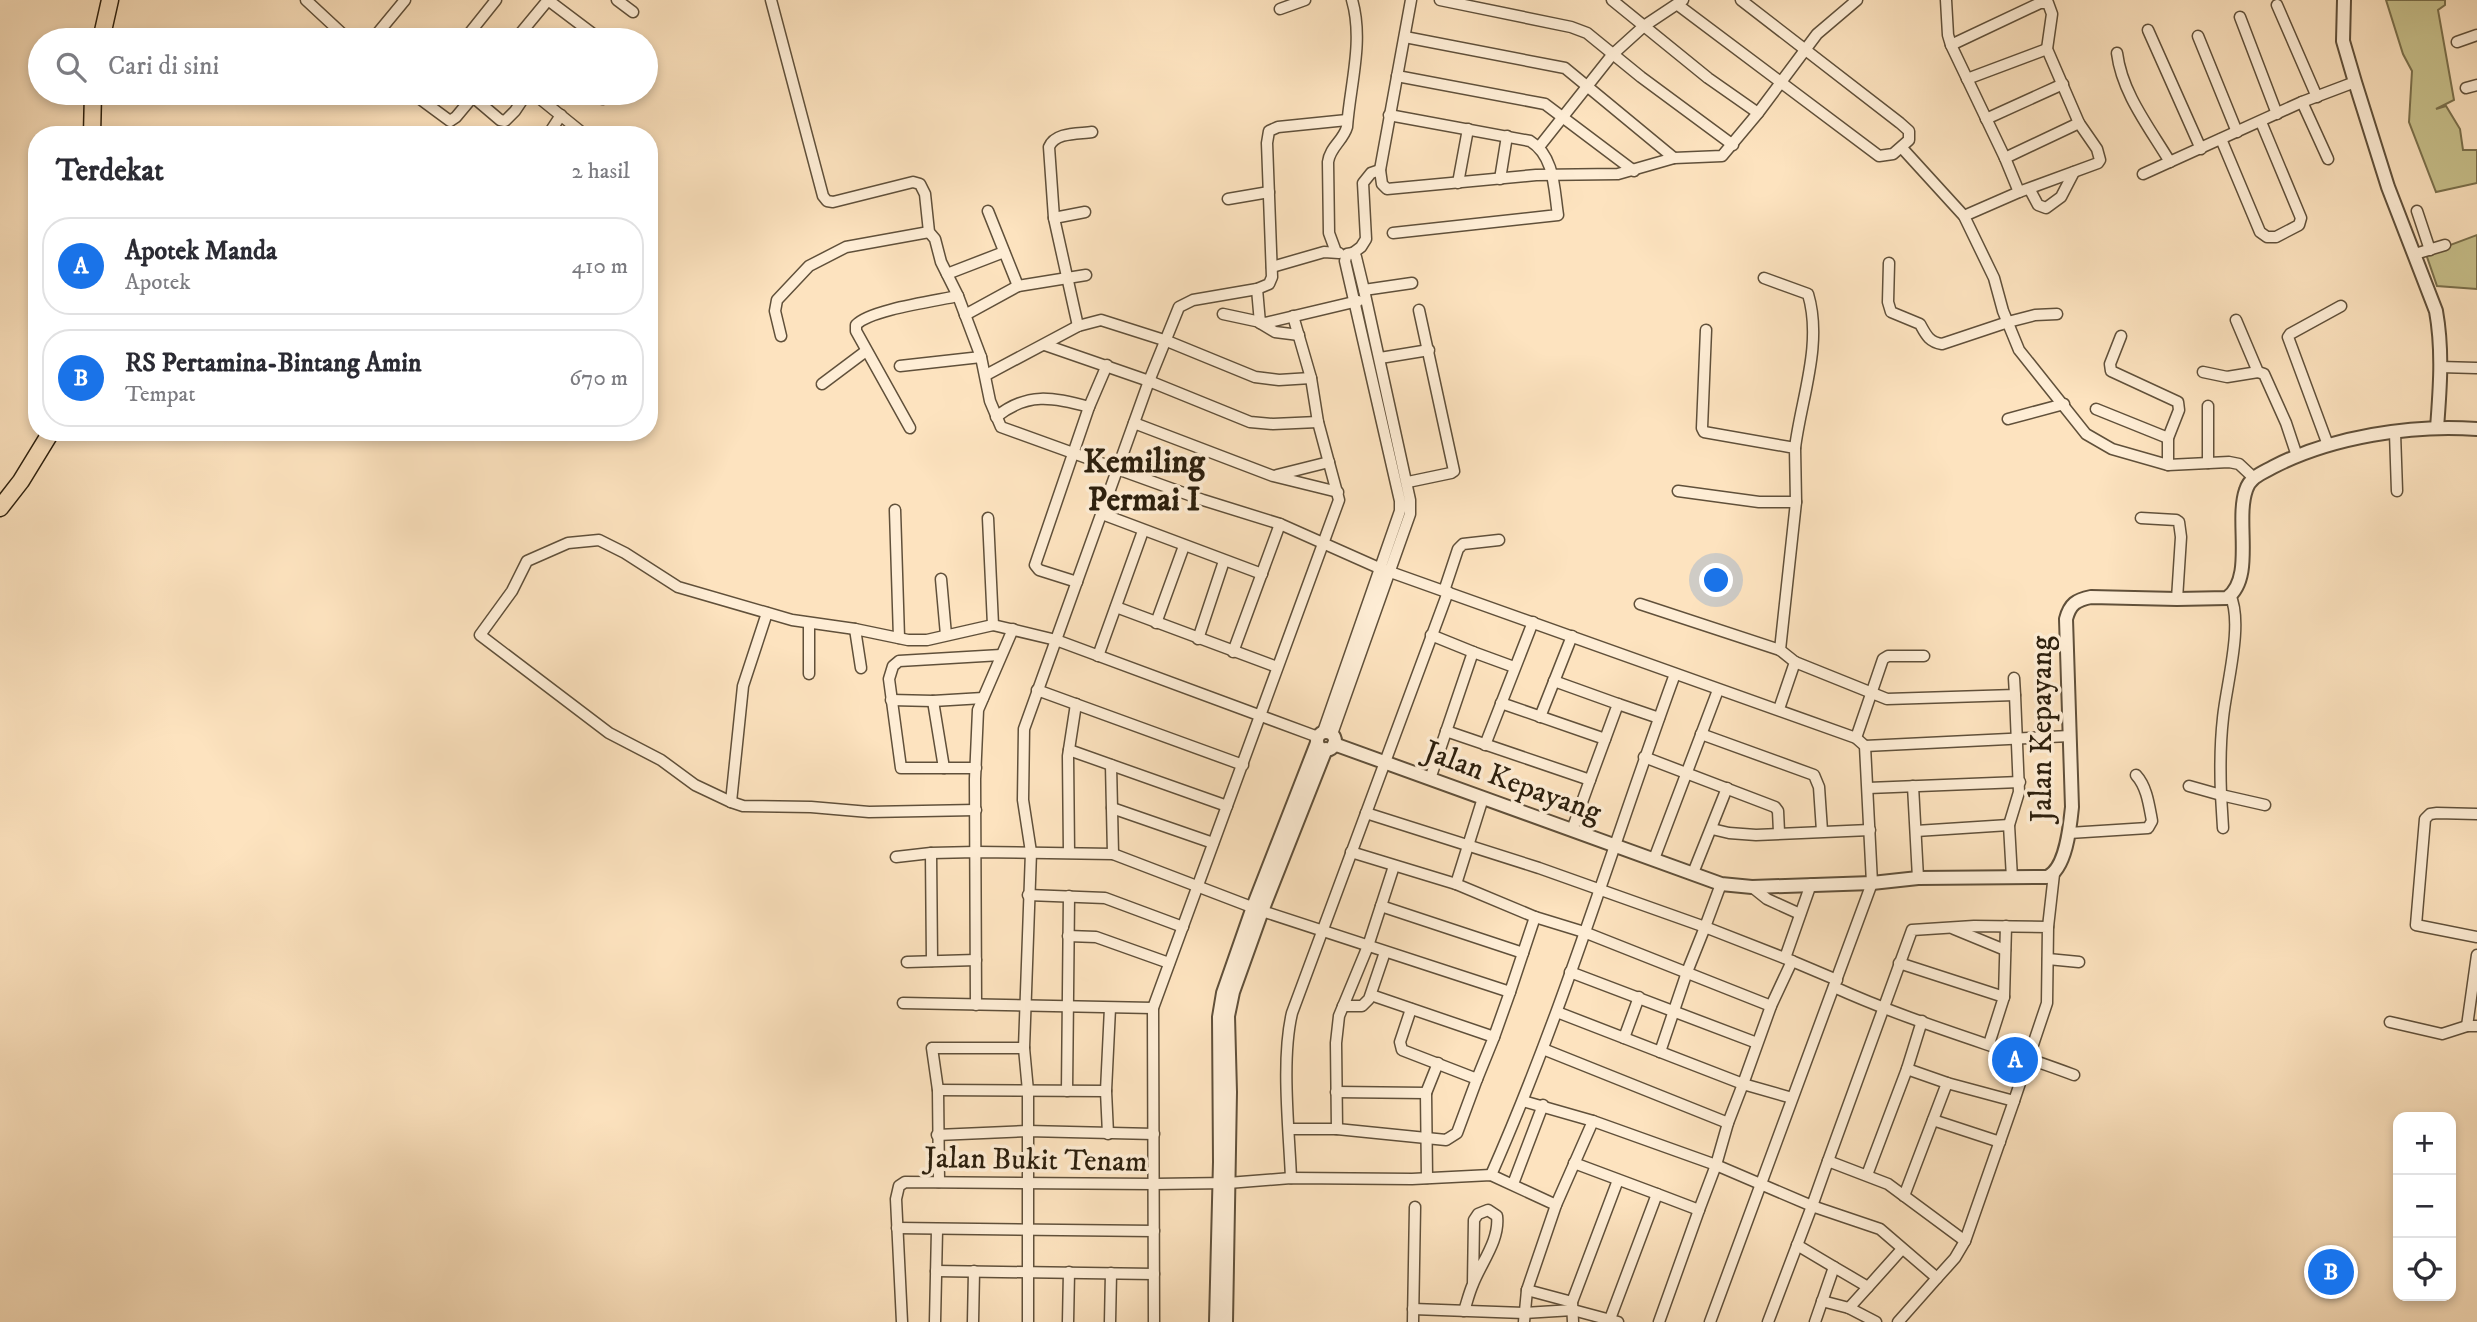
<!DOCTYPE html>
<html lang="id">
<head>
<meta charset="utf-8">
<style>
  body { margin:0; font-family:"IM FELL DW Pica",serif; background:#f7f7f7; color:#2b2b33 }
  .controls { position:absolute; right:21px; bottom:21px; display:grid; overflow:hidden; border-radius:14px; box-shadow:0 4px 10px #0003 }
  .controls button { width:63px; height:63px; display:grid; place-items:center; padding:0; border:0; border-bottom:2px solid #e1e1e2; background:#fff; color:#2b2b33; font:35px sans-serif }
  .you { position:absolute; left:1717px; top:581px; width:24px; height:24px; margin:-18px; border:5px solid #fff; border-radius:50%; background:#1a73e8; box-shadow:0 0 0 10px #1a73e833 }
  .badge { display:grid; place-items:center; width:46px; height:46px; border-radius:50%; background:#1a73e8; color:#fff; font-size:23px; font-weight:700 }
  .pin { position:absolute; translate:-50% -50%; border:4px solid #fff; box-shadow:0 2px 7px #0006 }
  .list { margin:0; padding:0; list-style:none }
  h2 { display:flex; justify-content:space-between; align-items:center; height:91px; margin:0; padding:0 28px; font-size:30px }
  h2 small { font-size:23px; font-weight:400; color:#7c7c81 }
  .list li { display:grid; grid-template-columns:46px 1fr auto; gap:21px; align-items:center; box-sizing:border-box; height:98px; margin:0 14px 14px; padding:0 14px; border:2px solid #e1e1e2; border-radius:28px }
  .list b { display:block; font-size:26px; white-space:nowrap }
  .list p { margin:0; font-size:23px; white-space:nowrap; color:#7c7c81 }
  .list em { font-size:23px; font-style:normal; color:#7c7c81 }
  .icon { flex:none; width:38px; height:38px; fill:none; stroke:currentColor; stroke-width:2; stroke-linecap:round; stroke-linejoin:round }
  .map { position:relative; flex:none; width:2477px; height:1322px; overflow:hidden }
  .search { position:absolute; background:#fff; box-shadow:0 4px 10px #0003; left:28px; top:28px; width:630px; height:77px; display:flex; align-items:center; gap:18px; box-sizing:border-box; padding:0 24px; border-radius:38px; color:#7c7c81; font-size:26px }
  .panel { position:absolute; background:#fff; box-shadow:0 4px 10px #0003; left:28px; top:126px; width:630px; height:315px; border-radius:28px }
  .map>svg:first-child { display:block }
  .green { fill:#c8c18c; stroke:#7a704c; stroke-width:2 }
  .lines { fill:none; stroke-linecap:round; stroke-linejoin:round }
  .minor-casing { stroke:#60503a; stroke-width:13 }
  .tertiary-casing { stroke:#60503a; stroke-width:16 }
  .trunk-casing { stroke:#2c1f0d; stroke-width:19 }
  .minor { stroke:#feedd5; stroke-width:10 }
  .tertiary { stroke:#feedd5; stroke-width:12 }
  .trunk { stroke:#fde3bf; stroke-width:16 }
  .labels { text-anchor:middle; stroke-width:7; stroke-linejoin:round; paint-order:stroke }
  .street-label { font-size:30px; fill:#2c1f0d; stroke:#feedd5 }
  .quarter-label { font-size:33px; font-weight:bold; fill:#2c1f0d; stroke:#feedd5 }
</style>
</head>
<body>
<div class="map">
<svg width="2477" height="1322" viewBox="0 0 2477 1322">
  <rect width="100%" height="100%" fill="#fde3bf"/>
  <filter id="stains"><feTurbulence type="fractalNoise" baseFrequency=".00286" numOctaves="4"/><feColorMatrix values="0 0 0 0 .2 0 0 0 0 .09 0 0 0 0 .02 0 0 0 .5 -.17"/></filter>
  <radialGradient id="worn" r=".72"><stop offset=".6" stop-color="#630" stop-opacity="0"/><stop offset="1" stop-color="#630" stop-opacity=".3"/></radialGradient>
  <g class="green">
    <path d="M2386 0H2445V5L2438 10 2454 100 2436 109 2446 106 2460 129 2463 150H2477V183L2436 192 2409 122 2412 71 2403 54Z"/>
    <path d="M2477 235V289L2437 286 2426 254Z"/>
  </g>
  <g class="lines">
    <defs>
      <g id="minor">
        <path d="M306 0 349 40"/>
        <path d="M548 0 601 40"/>
        <path d="M617 0 633 12"/>
        <path d="M771 0 823 196 827 201 833 202 913 182 920 184 925 194 929 232 935 239 941 262 958 296 981 357 990 401 1001 427 1203 500 1280 524 1379 568 1856 738 1865 746 1872 883 1710 1322"/>
        <path d="M1411 0 1380 170 1382 184 1387 189 1536 175 1618 174 1674 158 1722 156 1758 113 1817 34 1857 0"/>
        <path d="M1440 0 1571 27 1587 33 1641 77 1733 145"/>
        <path d="M1612 0 1708 78 1758 113"/>
        <path d="M1946 0 1948 35 1951 45 2005 158 2019 192 1964 216"/>
        <path d="M1678 5 1879 156 1893 154 1909 140V131L1900 123 1741 0"/>
        <path d="M2277 5 2317 97"/>
        <path d="M1280 9 1305 0"/>
        <path d="M2240 17 2277 114"/>
        <path d="M2148 30 2201 149"/>
        <path d="M523 31 534 40"/>
        <path d="M2198 36 2237 132"/>
        <path d="M1405 37 1565 68 1674 158"/>
        <path d="M372 40 405 0"/>
        <path d="M464 40 496 0"/>
        <path d="M515 40 548 0"/>
        <path d="M2457 42 2477 35"/>
        <path d="M1951 45 2040 3H2048L2052 14 2047 49 2079 123 2097 149 2100 160 2098 163 2019 192"/>
        <path d="M2117 53C2122 93 2149 127 2170 162"/>
        <path d="M1397 76 1545 104 1634 171"/>
        <path d="M1967 79 2047 49"/>
        <path d="M2466 88 2477 85"/>
        <path d="M412 93 450 121 456 117 476 93"/>
        <path d="M533 93 585 135"/>
        <path d="M596 93 603 99"/>
        <path d="M473 97 500 120 505 121 515 111 527 93"/>
        <path d="M2302 102 2328 159"/>
        <path d="M1389 115 1530 141C1555 156 1554 190 1558 215L1393 233"/>
        <path d="M1986 119 2063 84"/>
        <path d="M548 135 561 115"/>
        <path d="M2221 139 2260 232 2267 237H2276L2299 225 2301 218 2261 122"/>
        <path d="M1539 147 1612 55 1644 26 1683 0"/>
        <path d="M1902 148 1964 216 1994 278 2003 311 2019 350 2086 434 2112 449 2168 465 2229 462 2239 464 2254 478"/>
        <path d="M2005 158 2079 123"/>
        <path d="M2143 174 2302 102 2355 82"/>
        <path d="M1500 179 1507 136"/>
        <path d="M1458 183 1468 129"/>
        <path d="M2030 190 2038 205 2046 208 2061 197 2074 172"/>
        <path d="M1228 199 1269 192"/>
        <path d="M988 211 1018 286 1086 275"/>
        <path d="M2417 211 2430 250"/>
        <path d="M1054 218 1085 212"/>
        <path d="M1336 252 1329 233 1328 162C1330 147 1343 141 1347 127 1350 85 1364 41 1352 0"/>
        <path d="M1353 253 1361 247 1366 239 1363 183 1371 173 1380 170"/>
        <path d="M2415 254 2445 245"/>
        <path d="M1889 263 1888 302 1891 312 1920 324C1926 335 1929 342 1942 344L2008 322 2035 315 2057 314"/>
        <path d="M1272 267 1324 252 1339 253"/>
        <path d="M947 274 1004 252"/>
        <path d="M1764 278 1808 294C1823 344 1801 399 1795 448"/>
        <path d="M1257 289 1260 323"/>
        <path d="M1364 290 1412 283"/>
        <path d="M1223 314 1265 323 1358 301"/>
        <path d="M965 315 1018 286"/>
        <path d="M2236 320 2258 372 2264 374 2286 423 2297 456"/>
        <path d="M1260 323 1275 332 1299 335"/>
        <path d="M1078 326 1054 218 1049 147C1055 132 1078 134 1092 132"/>
        <path d="M1706 330 1702 428 1704 432 1795 448 1796 502 1780 650 1795 662 1779 709"/>
        <path d="M781 336 775 311 777 300 809 266 846 247 929 232"/>
        <path d="M2121 336 2110 364 2111 371 2178 402 2179 410 2168 438V465"/>
        <path d="M1045 345 1149 381 1250 422 1273 424 1318 422"/>
        <path d="M1380 358 1429 350"/>
        <path d="M900 366 981 357"/>
        <path d="M2440 367 2476 368"/>
        <path d="M2203 372 2227 377 2258 372"/>
        <path d="M986 375 1078 326 1101 320 1167 341 1255 377 1279 380 1311 378"/>
        <path d="M822 384 866 351"/>
        <path d="M2096 409 2168 438"/>
        <path d="M996 417C1027 392 1053 397 1089 407"/>
        <path d="M2008 419 2064 404"/>
        <path d="M1134 423 1273 476 1338 492"/>
        <path d="M910 428 856 331V325C869 310 935 301 958 296"/>
        <path d="M2395 433 2397 491"/>
        <path d="M2328 445 2288 337 2290 334 2341 306"/>
        <path d="M2208 463V406"/>
        <path d="M1277 475 1329 462"/>
        <path d="M1408 482 1451 473 1454 471 1419 310"/>
        <path d="M1678 491 1759 502H1796"/>
        <path d="M895 510 899 638"/>
        <path d="M1102 514 1262 574"/>
        <path d="M988 518 993 625"/>
        <path d="M2141 518 2176 520 2179 522 2181 537 2177 599"/>
        <path d="M941 579 946 635"/>
        <path d="M1077 582 1039 570 1035 565 1089 407 1107 365"/>
        <path d="M1444 591 1458 549 1463 544 1499 540"/>
        <path d="M1640 604 1780 650"/>
        <path d="M1116 607 1277 667"/>
        <path d="M1156 623 1184 546"/>
        <path d="M855 629 861 668"/>
        <path d="M1198 639 1224 561"/>
        <path d="M1233 652 1280 524"/>
        <path d="M1473 652 1514 667"/>
        <path d="M1098 656 1143 531"/>
        <path d="M1795 662 1887 699 2015 695 2014 678"/>
        <path d="M809 674V623"/>
        <path d="M1037 690 1243 765"/>
        <path d="M891 700 933 701 983 698"/>
        <path d="M933 701 944 768"/>
        <path d="M1501 703 1605 739"/>
        <path d="M1618 704 1659 718"/>
        <path d="M1540 717 1572 636"/>
        <path d="M1446 731 1590 780 1618 704 1554 681"/>
        <path d="M1323 732 1400 511V501L1345 261 1347 254 1353 253 1356 257 1364 290 1410 500V514L1332 734"/>
        <path d="M1701 734 1814 775 1819 787 1822 831"/>
        <path d="M1856 738 1883 659 1888 656H1924"/>
        <path d="M1485 745 1533 622"/>
        <path d="M1865 746 2070 736"/>
        <path d="M1069 750 1227 806"/>
        <path d="M1644 757 1775 807 1778 811 1779 832"/>
        <path d="M1111 765 1113 854"/>
        <path d="M976 768H901L889 679 893 666 899 661 1001 655"/>
        <path d="M1430 779 1473 652 1431 635"/>
        <path d="M1913 786 1918 878"/>
        <path d="M2189 786 2221 795C2220 769 2220 744 2223 718 2226 686 2244 623 2230 595"/>
        <path d="M1868 788 2020 782"/>
        <path d="M731 802 743 686 767 613"/>
        <path d="M1112 808 1213 843"/>
        <path d="M976 810 869 812 811 807 743 806 731 802 695 785 661 760 609 733 480 635 512 591 527 561 568 543 599 540 625 553 678 587 792 620 855 629 908 640H927L993 625 1056 640 1318 737"/>
        <path d="M1366 813 1539 868 1705 927 1721 884"/>
        <path d="M2477 814 2437 813 2430 814 2425 819 2416 925 2477 937"/>
        <path d="M2223 828 2221 795 2265 805"/>
        <path d="M1712 829 1729 833 1756 835 1870 830"/>
        <path d="M1572 830 1590 780"/>
        <path d="M1916 831 2009 825"/>
        <path d="M2069 833 2148 828 2152 821C2149 805 2147 787 2136 775"/>
        <path d="M1069 852 1068 756 1076 704"/>
        <path d="M931 853 932 961"/>
        <path d="M896 857 931 853 976 852 1113 854 1262 911 1510 992 1535 917 1456 884 1351 852"/>
        <path d="M1654 859 1718 690"/>
        <path d="M1693 873 1727 788"/>
        <path d="M2012 878 2009 825 2019 792 2015 695"/>
        <path d="M1456 884 1483 798"/>
        <path d="M1752 887 1767 899 1800 914"/>
        <path d="M1028 895 1105 898 1183 927"/>
        <path d="M1381 906 1523 953"/>
        <path d="M1535 917 1584 932 1771 1006"/>
        <path d="M2048 927 2054 874"/>
        <path d="M1954 929 2005 950"/>
        <path d="M1068 936 1096 937 1169 963"/>
        <path d="M1785 958 1811 884"/>
        <path d="M2048 959 2079 962"/>
        <path d="M907 962 976 960"/>
        <path d="M1899 963 2004 997 1989 1044"/>
        <path d="M1570 972 1757 1043"/>
        <path d="M1834 987C1911 1022 1994 1045 2074 1075"/>
        <path d="M1371 995 1494 1037 1477 1079"/>
        <path d="M2004 997 2006 926"/>
        <path d="M903 1003 1153 1008"/>
        <path d="M976 1005 975 779 978 710 1013 629"/>
        <path d="M1343 1006H1362L1369 999 1385 952"/>
        <path d="M1557 1012 1743 1084 1771 1006 1792 961 1837 980"/>
        <path d="M2390 1022 2442 1034 2467 1026H2477"/>
        <path d="M2467 1026 2477 955"/>
        <path d="M1494 1037 1510 992"/>
        <path d="M1624 1038 1639 997"/>
        <path d="M1543 1049 1728 1123"/>
        <path d="M1660 1052 1687 972 1705 927 1792 961"/>
        <path d="M938 1090 1106 1091"/>
        <path d="M1067 1091 1069 896"/>
        <path d="M1336 1092 1426 1093 1438 1063"/>
        <path d="M1426 1093 1427 1178"/>
        <path d="M1523 1101 1593 1121 1716 1165 1728 1123 1743 1084 1792 1098"/>
        <path d="M1933 1120 2000 1142"/>
        <path d="M1289 1129H1337L1446 1140 1457 1133 1477 1079 1402 1050 1400 1042 1411 1009"/>
        <path d="M1337 1129 1336 1043 1339 1016 1368 946 1394 866"/>
        <path d="M1108 1134 1106 1091 1110 1008"/>
        <path d="M937 1135 1027 1131 1154 1134"/>
        <path d="M1828 1161 1912 930 1974 926 2048 927 2047 1003 2014 1101 1947 1083"/>
        <path d="M1574 1163 1657 1194"/>
        <path d="M1491 1175C1563 1012 1614 841 1675 674"/>
        <path d="M1867 1175 1907 1069 1922 1021"/>
        <path d="M1291 1178C1289 1129 1281 1059 1292 1013L1448 592"/>
        <path d="M939 1182 938 1090 932 1048H1024"/>
        <path d="M1513 1184 1543 1105"/>
        <path d="M1904 1196 1947 1083 1907 1069"/>
        <path d="M1556 1205 1593 1121"/>
        <path d="M897 1228 1154 1231"/>
        <path d="M1797 1245 1834 1267 1815 1322"/>
        <path d="M1834 1267 1868 1287 1902 1249"/>
        <path d="M936 1271 1154 1274"/>
        <path d="M1937 1278 1955 1258 1965 1241 2014 1101"/>
        <path d="M1868 1287 1849 1308 1876 1322"/>
        <path d="M1527 1290 1572 1302"/>
        <path d="M1822 1301 1849 1308"/>
        <path d="M1413 1309 1524 1313 1573 1310 1618 1322"/>
        <path d="M1464 1311C1467 1302 1469 1293 1473 1284 1481 1263 1500 1240 1497 1216L1488 1210 1478 1214 1474 1220 1473 1284"/>
        <path d="M1610 1319 1657 1194 1699 1210 1716 1165 1812 1206 1828 1161 1888 1184 1965 1241"/>
        <path d="M902 1322 896 1199 899 1186 905 1182 1154 1184 1228 1183 1291 1178 1412 1179 1491 1175 1556 1205 1527 1290 1524 1322"/>
        <path d="M935 1322 937 1230"/>
        <path d="M973 1322 974 1271"/>
        <path d="M1028 1322V1091L1024 1048 1031 852 1023 800 1024 729 1149 381 1179 307 1193 300 1257 289 1269 284 1272 277 1267 143 1269 131 1278 127 1347 120"/>
        <path d="M1068 1322 1069 1272"/>
        <path d="M1110 1322 1111 1273"/>
        <path d="M1154 1322 1153 1008 1339 500 1318 422 1311 378 1293 316"/>
        <path d="M1413 1322 1415 1207"/>
        <path d="M1573 1322 1572 1302 1618 1180"/>
        <path d="M1659 1322 1699 1210"/>
        <path d="M1768 1322 1812 1206 1880 1229 1937 1278 1898 1322"/>
      </g>
      <g id="tertiary">
        <path d="M2344 0 2343 41 2355 82 2388 187 2436 311C2443 350 2440 389 2437 428"/>
        <circle cx="1326" cy="741" r="9"/>
        <path d="M1334 744 1721 884 1752 887 1872 883 1918 878 2047 877C2066 869 2070 827 2072 807L2066 619C2070 604 2076 600 2091 597L2177 599 2227 598C2255 578 2235 521 2246 490 2250 477 2262 473 2273 467 2331 437 2412 424 2477 429"/>
        <path d="M1216 1322 1220 1162 1219 1017 1223 993 1253 907 1317 743"/>
        <path d="M1226 1322 1230 1092 1228 1016 1233 992 1262 911 1326 749"/>
      </g>
      <g id="trunk">
        <path d="M101 40 110 0"/>
        <path d="M92 135 93 93"/>
        <path d="M0 508 21 481 51 432"/>
      </g>
    </defs>
    <use href="#minor" class="minor-casing"/>
    <use href="#tertiary" class="tertiary-casing"/>
    <use href="#trunk" class="trunk-casing"/>
    <use href="#minor" class="minor"/>
    <use href="#tertiary" class="tertiary"/>
    <use href="#trunk" class="trunk"/>
  </g>
  <g class="labels">
    <g class="street-label">
      <text transform="translate(2041 729) rotate(-90)" y="10">Jalan Kepayang</text>
      <text transform="translate(1513 781) rotate(20)" y="10">Jalan Kepayang</text>
      <text transform="translate(1036 1159) rotate(1)" y="10">Jalan Bukit Tenam</text>
    </g>
    <g class="quarter-label">
      <text x="1144" y="472">Kemiling<tspan x="1144" dy="38">Permai I</tspan></text>
    </g>
  </g>
  <rect width="100%" height="100%" filter="url(#stains)"/>
  <rect width="100%" height="100%" fill="url(#worn)"/>
</svg>
<div class="controls">
<button>+</button>
<button>−</button>
<button><svg class="icon" aria-label="locate" viewBox="0 0 24 24"><circle cx="12" cy="12" r="6"/><path d="M12 2v4M12 18v4M2 12h4M18 12h4"/></svg></button>
</div>
<div class="you"></div>
<div class="pin badge" style="left:2015px;top:1060px">A</div>
<div class="pin badge" style="left:2331px;top:1272px">B</div>
<div class="search"><svg class="icon" aria-label="search" viewBox="0 0 24 24"><circle cx="10" cy="10" r="6"/><path d="M15 15l6 6"/></svg>Cari di sini</div>
<section class="panel">
<h2>Terdekat<small>2 hasil</small></h2>
<ul class="list">
<li><span class="badge">A</span><div><b>Apotek Manda</b><p>Apotek</p></div><em>410 m</em></li>
<li><span class="badge">B</span><div><b>RS Pertamina-Bintang Amin</b><p>Tempat</p></div><em>670 m</em></li>
</ul>
</section>
</div>
</body>
</html>
